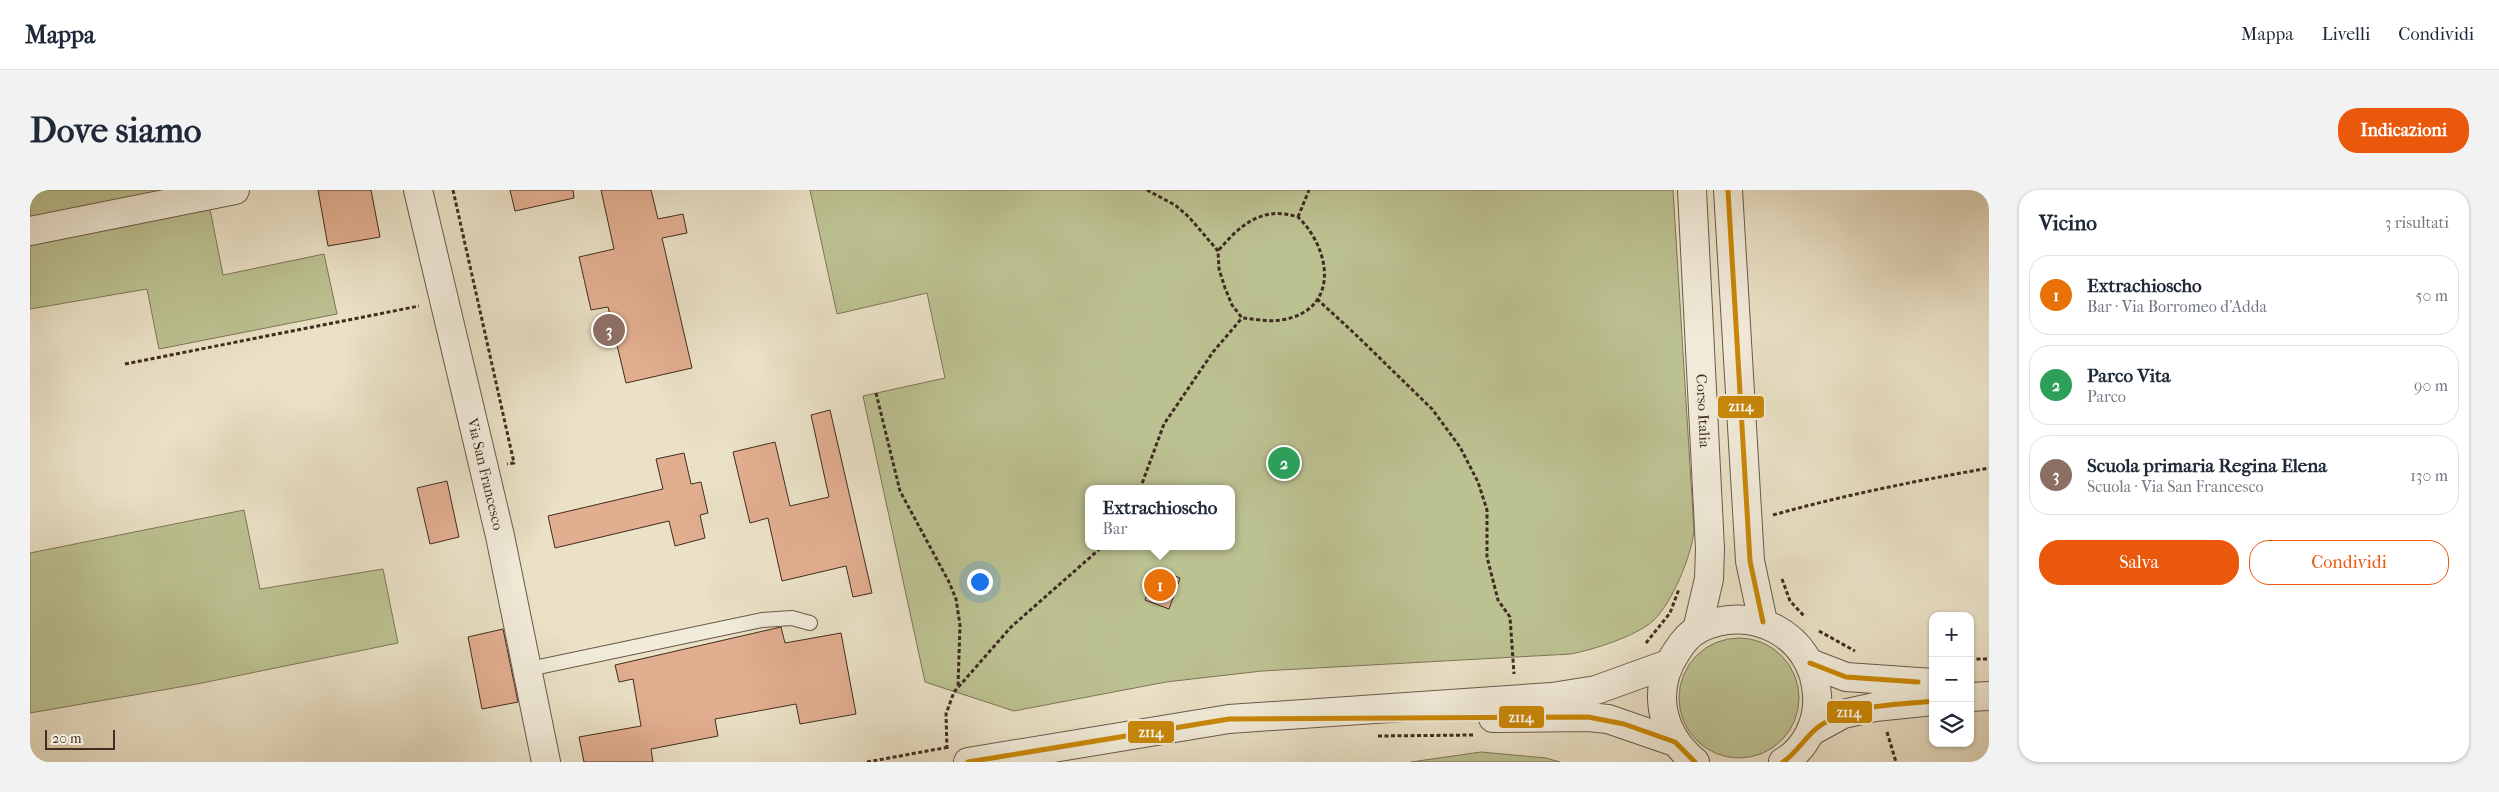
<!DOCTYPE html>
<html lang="it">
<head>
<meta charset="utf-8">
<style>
  body { margin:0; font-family:"IM FELL French Canon",serif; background:#f2f2f3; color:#1f2937 }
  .controls { position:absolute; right:15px; bottom:15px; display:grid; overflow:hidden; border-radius:10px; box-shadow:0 1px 4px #0004 }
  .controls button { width:45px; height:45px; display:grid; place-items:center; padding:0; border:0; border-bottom:1px solid #e0e1e3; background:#fff; color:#1f2937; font:25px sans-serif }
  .scale { position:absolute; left:15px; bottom:12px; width:70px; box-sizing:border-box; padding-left:5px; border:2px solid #412c21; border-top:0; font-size:14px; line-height:18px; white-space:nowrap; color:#412c21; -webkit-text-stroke:4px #f1ecda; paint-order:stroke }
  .you { position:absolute; left:949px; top:391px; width:18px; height:18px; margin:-12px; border:4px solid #fff; border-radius:50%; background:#1a73e8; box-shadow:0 0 0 8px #1a73e833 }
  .badge { display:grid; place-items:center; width:32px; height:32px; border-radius:50%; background:#ea580c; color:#fff; font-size:16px; font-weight:700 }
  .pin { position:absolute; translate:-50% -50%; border:2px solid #fff; box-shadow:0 1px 5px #0006 }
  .popup { position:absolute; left:1055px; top:295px; width:150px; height:65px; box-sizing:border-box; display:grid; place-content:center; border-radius:10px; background:#fff; filter:drop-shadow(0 1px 4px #0005); font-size:16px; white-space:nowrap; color:#747a83 }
  .popup b { font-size:19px; color:#1f2937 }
  .popup::after { content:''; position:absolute; left:50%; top:100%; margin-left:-10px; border:10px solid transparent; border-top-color:#fff }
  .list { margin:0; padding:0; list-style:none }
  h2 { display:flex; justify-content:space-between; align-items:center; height:65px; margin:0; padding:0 20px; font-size:21px }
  h2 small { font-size:16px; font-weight:400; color:#747a83 }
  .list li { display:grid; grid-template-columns:32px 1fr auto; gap:15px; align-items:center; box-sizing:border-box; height:80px; margin:0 10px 10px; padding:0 10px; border:1px solid #e0e1e3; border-radius:20px }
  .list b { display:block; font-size:19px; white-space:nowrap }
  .list p { margin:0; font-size:16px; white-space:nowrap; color:#747a83 }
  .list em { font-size:16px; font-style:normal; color:#747a83 }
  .actions { display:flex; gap:10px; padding:15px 20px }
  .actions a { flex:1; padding:11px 0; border:1px solid #ea580c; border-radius:20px; text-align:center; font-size:18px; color:#ea580c }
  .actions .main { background:#ea580c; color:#fff }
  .icon { flex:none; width:28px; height:28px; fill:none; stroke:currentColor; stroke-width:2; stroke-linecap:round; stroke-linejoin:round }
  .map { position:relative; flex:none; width:1959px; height:572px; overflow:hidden; border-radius:20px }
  header { display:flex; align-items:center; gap:30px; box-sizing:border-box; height:70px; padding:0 25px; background:#fff; border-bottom:1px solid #e0e1e3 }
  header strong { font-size:24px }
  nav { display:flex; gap:28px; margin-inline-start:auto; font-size:18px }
  .intro { display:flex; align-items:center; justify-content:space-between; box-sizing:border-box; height:120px; padding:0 30px }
  h1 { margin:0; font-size:35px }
  .button { padding:12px 22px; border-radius:20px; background:#ea580c; color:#fff; font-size:18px; font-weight:700 }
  main { display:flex; gap:30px; padding:0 30px }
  aside { flex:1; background:#fff; border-radius:20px; box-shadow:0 1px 4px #0004 }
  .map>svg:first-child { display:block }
  .green { fill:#bcc191; stroke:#7e7659; fill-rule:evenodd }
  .building { fill:#e2ae90; stroke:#412c21 }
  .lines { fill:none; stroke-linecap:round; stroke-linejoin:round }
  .service-casing { stroke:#6b594a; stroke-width:16 }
  .minor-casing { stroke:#6b594a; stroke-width:30 }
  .tertiary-casing { stroke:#6b594a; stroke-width:30 }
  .path { stroke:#412c21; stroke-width:3; stroke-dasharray:4 2.5; stroke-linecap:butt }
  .service { stroke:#f1ecda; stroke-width:14 }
  .minor { stroke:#f1ecda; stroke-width:28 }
  .tertiary { stroke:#f1ecda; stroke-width:28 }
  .bus-1-casing { stroke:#f1ecda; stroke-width:9 }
  .bus-1 { stroke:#ca8808; stroke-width:5 }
  .labels { text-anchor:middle; stroke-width:4; stroke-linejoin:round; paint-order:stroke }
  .street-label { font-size:15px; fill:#412c21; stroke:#f1ecda }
  .line-badge { stroke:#f1ecda; stroke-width:2 }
  .badge-label { font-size:14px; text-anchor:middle; font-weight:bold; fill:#fff }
</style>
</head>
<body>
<header>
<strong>Mappa</strong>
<nav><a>Mappa</a><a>Livelli</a><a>Condividi</a></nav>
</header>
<div class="intro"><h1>Dove siamo</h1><a class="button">Indicazioni</a></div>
<main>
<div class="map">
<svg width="1959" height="572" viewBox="0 0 1959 572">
  <rect width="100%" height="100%" fill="#eae1c6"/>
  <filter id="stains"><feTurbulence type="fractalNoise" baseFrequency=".004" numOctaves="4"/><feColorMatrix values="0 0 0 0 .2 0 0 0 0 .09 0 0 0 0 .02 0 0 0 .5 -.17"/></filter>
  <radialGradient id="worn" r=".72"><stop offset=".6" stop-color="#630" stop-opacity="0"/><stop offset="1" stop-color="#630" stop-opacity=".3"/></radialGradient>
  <g class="green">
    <path d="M0 0H134L0 27Z"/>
    <path d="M780 0H1643L1664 341C1661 367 1642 413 1623 431 1604 447 1565 459 1541 464L1232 481 1136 492 984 521 895 492 833 206 915 188 897 103 807 124ZM1059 299H1201V356H1059Z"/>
    <path d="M180 19 193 85 294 64 307 124 129 159 117 99 0 119V55Z"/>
    <path d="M214 320 230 399 353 379 368 453 167 494 0 523V363Z"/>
    <circle cx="1709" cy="508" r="60"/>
    <path d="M1451 562 1516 568 1530 572H1381Z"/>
  </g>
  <g class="building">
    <path d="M288 0H341L350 47 298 56Z"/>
    <path d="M480 0H543L544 8 485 21Z"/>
    <path d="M571 0H621L628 29 653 24 657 43 632 48 662 178 596 193 578 117 561 120 549 67 584 59Z"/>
    <path d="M800 220 842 403 823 407 816 376 752 391 738 328 720 333 703 262 745 252 760 316 799 307 781 225Z"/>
    <path d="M654 263 661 294 671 292 678 323 670 325 675 348 645 356 639 331 525 358 518 326 633 299 626 269Z"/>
    <path d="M417 291 429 347 400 354 387 298Z"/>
    <path d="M1127 379 1150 388 1139 419 1115 410Z"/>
    <path d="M751 437 755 453 811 443 826 524 770 534 766 514 685 529 688 546 621 559 623 572H554L549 547 611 536 603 489 589 492 585 475Z"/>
    <path d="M473 439 488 512 452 519 438 447Z"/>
  </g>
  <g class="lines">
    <defs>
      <path id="service" d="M499 479 732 430 762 428 780 433"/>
      <g id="minor">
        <path id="s1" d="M388 0 470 346 516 572"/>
        <path d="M0 41 205 0"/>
        <path d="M1463 528 1558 527 1578 529 1645 552"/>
        <path d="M938 572 1199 529 1522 507 1566 500 1638 474"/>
      </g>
      <g id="tertiary">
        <path id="s2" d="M1662 0 1680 359 1679 389 1667 440"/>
        <path d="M1698 0 1720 371 1733 432"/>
        <path d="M1780 473 1816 487 1903 493"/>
        <path d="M1940 507 1959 506"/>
        <path d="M1782 541 1813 524 1845 517 1903 511"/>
        <path d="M1665 572C1630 543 1621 499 1647 461 1652 453 1659 444 1668 439 1721 412 1784 445 1787 505 1789 531 1776 559 1753 572"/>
      </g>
    </defs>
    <use href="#service" class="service-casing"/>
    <use href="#minor" class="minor-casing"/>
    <use href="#tertiary" class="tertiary-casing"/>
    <g class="path">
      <path d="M423 0 484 273 477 274"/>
      <path d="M1117 0 1145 15 1159 27 1188 61 1189 79 1195 98 1202 115 1212 128C1224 129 1238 132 1251 130 1310 121 1302 60 1268 27 1232 15 1209 36 1188 61"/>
      <path d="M1268 27 1279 0"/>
      <path d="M1287 109 1324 143 1402 219 1430 257 1448 292 1457 320V367L1468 410 1480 427 1484 484"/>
      <path d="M95 174 389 116"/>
      <path d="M846 203 870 301 919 392 926 409 930 435 928 497"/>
      <path d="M1110 299 1134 234 1183 162 1212 128"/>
      <path d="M1743 325C1814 305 1886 291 1959 278"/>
      <path d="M1752 389 1760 411 1774 426"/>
      <path d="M1789 441 1825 461"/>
      <path d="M1616 453 1640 423 1649 399"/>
      <path d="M1940 469H1959"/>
      <path d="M1857 542 1866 572"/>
      <path d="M1348 546 1444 545"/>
      <path d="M917 559 916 524 924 502 981 437 1073 356"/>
      <path d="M837 572 919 557"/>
    </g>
    <use href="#service" class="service"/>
    <use href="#minor" class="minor"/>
    <use href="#tertiary" class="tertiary"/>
    <defs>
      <g id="bus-1">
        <path d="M1698 0 1720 371 1733 432"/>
        <path d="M1780 473 1816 487 1888 492"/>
        <path d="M938 572 1199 529 1558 527 1594 534 1645 552 1665 572"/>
        <path d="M1753 572C1768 562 1776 545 1791 535 1822 514 1867 515 1903 511"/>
      </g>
    </defs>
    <use href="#bus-1" class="bus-1-casing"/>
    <use href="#bus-1" class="bus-1"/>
  </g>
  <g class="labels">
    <g class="street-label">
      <text dy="5" stroke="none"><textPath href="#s2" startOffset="221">Corso Italia</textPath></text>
      <text dy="5" stroke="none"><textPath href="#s1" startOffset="292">Via San Francesco</textPath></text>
    </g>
  </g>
  <g class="line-badge">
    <rect x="1687" y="205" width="48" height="24" rx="5" fill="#ca8808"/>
    <rect x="1796" y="510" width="47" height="24" rx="5" fill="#ca8808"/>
    <rect x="1468" y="515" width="47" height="24" rx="5" fill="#ca8808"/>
    <rect x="1097" y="530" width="48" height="24" rx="5" fill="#ca8808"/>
  </g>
  <g class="badge-label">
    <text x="1711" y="221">z114</text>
    <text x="1819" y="527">z114</text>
    <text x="1491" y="532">z114</text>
    <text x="1121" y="547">z114</text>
  </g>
  <rect width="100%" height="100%" filter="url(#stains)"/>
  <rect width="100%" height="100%" fill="url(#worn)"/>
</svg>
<div class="controls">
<button>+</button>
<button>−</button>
<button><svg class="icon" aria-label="layers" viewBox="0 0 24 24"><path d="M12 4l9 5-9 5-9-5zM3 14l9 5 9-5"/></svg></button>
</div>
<div class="scale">20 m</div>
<div class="you"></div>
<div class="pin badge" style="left:1130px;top:395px;background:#e8710a">1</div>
<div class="popup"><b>Extrachioscho</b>Bar</div>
<div class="pin badge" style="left:1254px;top:273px;background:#2e9e5b">2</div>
<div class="pin badge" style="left:579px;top:140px;background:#8d6e63">3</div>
</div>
<aside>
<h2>Vicino<small>3 risultati</small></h2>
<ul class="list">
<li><span class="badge" style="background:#e8710a">1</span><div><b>Extrachioscho</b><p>Bar · Via Borromeo d'Adda</p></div><em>50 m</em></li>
<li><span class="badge" style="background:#2e9e5b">2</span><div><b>Parco Vita</b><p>Parco</p></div><em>90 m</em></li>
<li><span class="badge" style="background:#8d6e63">3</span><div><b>Scuola primaria Regina Elena</b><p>Scuola · Via San Francesco</p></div><em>130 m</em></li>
</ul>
<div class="actions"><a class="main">Salva</a><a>Condividi</a></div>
</aside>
</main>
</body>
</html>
